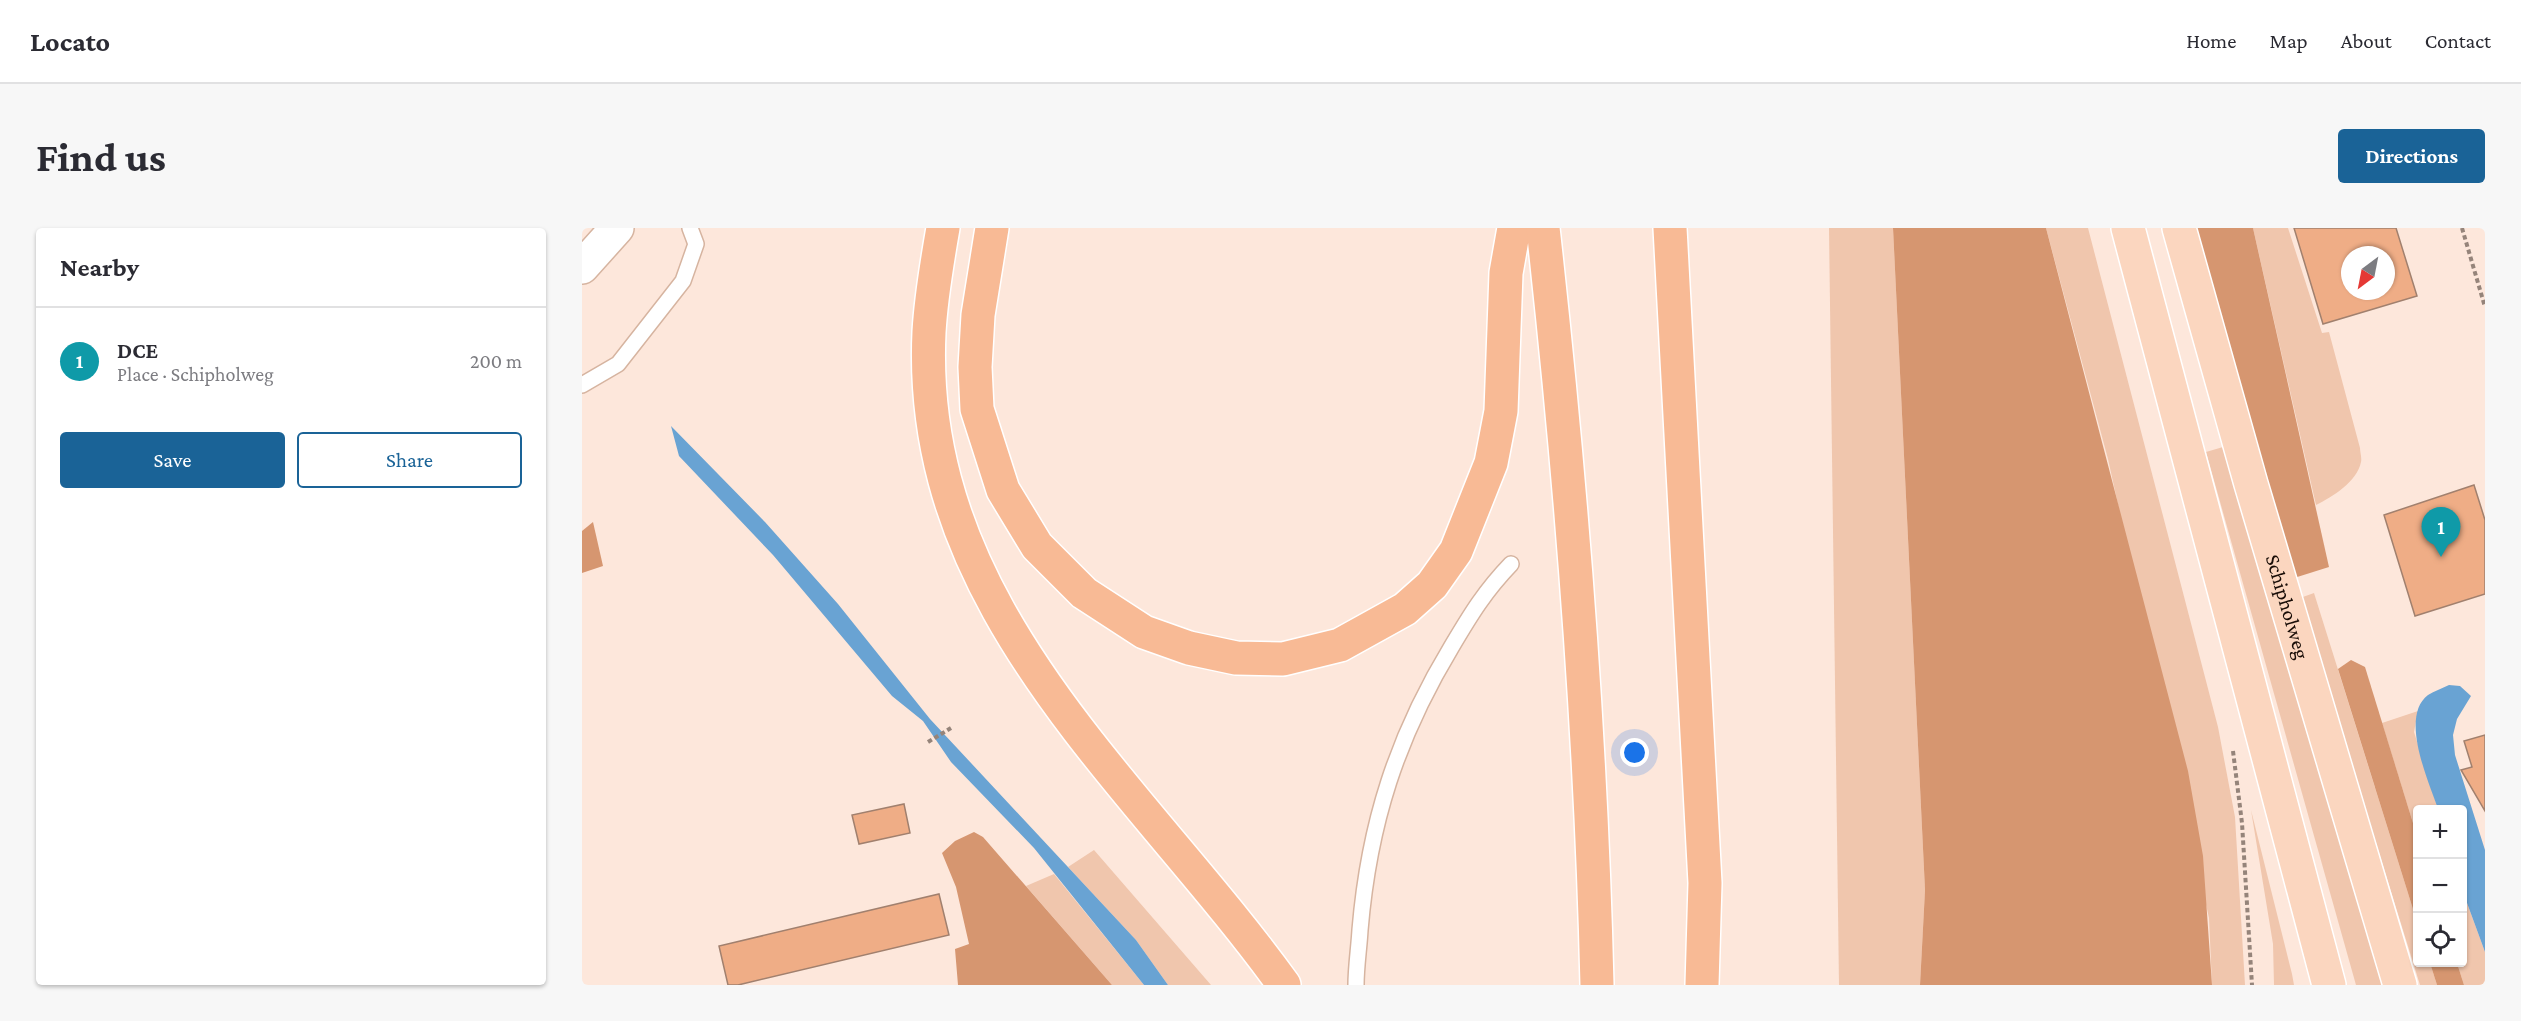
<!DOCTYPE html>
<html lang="en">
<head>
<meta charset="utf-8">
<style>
  body { margin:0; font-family:"Crimson Pro",serif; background:#f7f7f7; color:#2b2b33 }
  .controls { position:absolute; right:18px; bottom:18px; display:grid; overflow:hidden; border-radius:6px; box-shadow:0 2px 4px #0004 }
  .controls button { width:54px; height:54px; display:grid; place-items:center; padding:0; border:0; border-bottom:2px solid #e1e1e2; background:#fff; color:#2b2b33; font:30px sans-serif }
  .compass { position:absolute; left:1759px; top:18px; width:54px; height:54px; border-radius:50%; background:#fff; box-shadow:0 2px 4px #0004; rotate:212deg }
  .you { position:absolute; left:1053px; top:525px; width:21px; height:21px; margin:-15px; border:4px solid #fff; border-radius:50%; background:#1a73e8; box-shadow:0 0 0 9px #1a73e833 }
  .badge { display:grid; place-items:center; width:39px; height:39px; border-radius:50%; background:#1a6397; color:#fff; font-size:20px; font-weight:700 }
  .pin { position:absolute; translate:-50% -50px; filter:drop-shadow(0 2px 3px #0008) }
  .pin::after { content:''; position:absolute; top:32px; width:21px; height:18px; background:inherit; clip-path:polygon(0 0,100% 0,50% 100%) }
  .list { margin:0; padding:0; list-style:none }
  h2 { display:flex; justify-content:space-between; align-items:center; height:78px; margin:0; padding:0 24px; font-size:26px }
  h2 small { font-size:20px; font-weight:400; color:#7c7c81 }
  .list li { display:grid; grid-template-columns:39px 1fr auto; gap:18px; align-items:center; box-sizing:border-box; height:108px; padding:0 24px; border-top:2px solid #e1e1e2 }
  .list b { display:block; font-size:22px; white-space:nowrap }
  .list p { margin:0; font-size:20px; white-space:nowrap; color:#7c7c81 }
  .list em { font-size:20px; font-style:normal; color:#7c7c81 }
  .actions { display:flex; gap:12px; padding:18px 24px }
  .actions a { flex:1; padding:14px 0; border:2px solid #1a6397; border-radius:6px; text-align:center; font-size:21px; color:#1a6397 }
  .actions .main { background:#1a6397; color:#fff }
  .icon { flex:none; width:33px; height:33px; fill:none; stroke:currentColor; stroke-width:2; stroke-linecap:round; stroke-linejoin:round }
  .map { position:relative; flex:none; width:1903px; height:757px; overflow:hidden; border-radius:6px }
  header { display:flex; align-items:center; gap:36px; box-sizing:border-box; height:84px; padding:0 30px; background:#fff; border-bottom:2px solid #e1e1e2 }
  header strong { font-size:28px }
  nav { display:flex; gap:33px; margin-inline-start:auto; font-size:21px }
  .intro { display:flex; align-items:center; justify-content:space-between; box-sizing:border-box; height:144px; padding:0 36px }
  h1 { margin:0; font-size:42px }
  .button { padding:15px 27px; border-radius:6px; background:#1a6397; color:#fff; font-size:21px; font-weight:700 }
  main { display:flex; gap:36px; padding:0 36px }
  aside { flex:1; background:#fff; border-radius:6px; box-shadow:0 2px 4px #0004 }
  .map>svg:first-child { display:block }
  .green { fill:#f0c6ad }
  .forest { fill:#d69670 }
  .water { fill:#69a3d3 }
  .building { fill:#efad86; stroke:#a1806e; stroke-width:1.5; fill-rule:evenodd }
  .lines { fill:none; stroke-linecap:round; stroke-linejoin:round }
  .lane-casing { stroke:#d6b4a0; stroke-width:18 }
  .secondary-casing { stroke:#d6b4a0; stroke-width:36 }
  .primary-casing { stroke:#fff; stroke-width:36 }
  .highway-casing { stroke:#fff; stroke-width:36 }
  .path { stroke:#95847a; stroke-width:4; stroke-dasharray:4.5 3; stroke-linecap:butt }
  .lane { stroke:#fff; stroke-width:15 }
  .secondary { stroke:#fff; stroke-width:33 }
  .primary { stroke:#fbd6bf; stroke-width:33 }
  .highway { stroke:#f8ba95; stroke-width:33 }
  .labels { text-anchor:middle; stroke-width:5; stroke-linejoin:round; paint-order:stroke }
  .street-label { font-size:21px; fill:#190d07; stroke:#fff7f3 }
</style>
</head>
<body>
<header>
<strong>Locato</strong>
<nav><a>Home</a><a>Map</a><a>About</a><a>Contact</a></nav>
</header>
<div class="intro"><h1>Find us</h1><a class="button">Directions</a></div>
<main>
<aside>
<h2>Nearby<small></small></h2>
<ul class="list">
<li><span class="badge" style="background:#0f9aa8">1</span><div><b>DCE</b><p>Place · Schipholweg</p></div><em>200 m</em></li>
</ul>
<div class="actions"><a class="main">Save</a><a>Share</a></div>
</aside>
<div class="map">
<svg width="1903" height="757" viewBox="0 0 1903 757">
  <rect width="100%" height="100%" fill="#fde7db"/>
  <g class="green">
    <path d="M1247 0H1311L1343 662 1338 757H1257Z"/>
    <path d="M1464 0H1506L1636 499 1653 589 1663 757H1630L1627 690 1526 231Z"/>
    <path d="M1671 0H1706L1740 105 1747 104 1778 220C1778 224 1780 230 1779 234 1775 254 1750 269 1734 277Z"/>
    <path d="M1641 219 1802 757H1774L1624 224Z"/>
    <path d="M1732 365 1835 694 1836 734 1848 735 1855 757H1838L1718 370Z"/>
    <path d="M1836 483 1832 504 1856 581 1836 582 1835 608 1800 495Z"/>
    <path d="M1669 582 1710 746 1712 757H1692L1691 716Z"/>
    <path d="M512 622 629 757H586L554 712 486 639Z"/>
    <path d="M472 646 562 757H530L444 658Z"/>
    <path d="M1881 664 1903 724V757H1882L1875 735 1880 734Z"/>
  </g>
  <g class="forest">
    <path d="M1311 0H1464L1606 543 1621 628 1630 757H1338L1343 662Z"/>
    <path d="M1614 0H1671L1747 339 1712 350Z"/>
    <path d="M11 294 21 338 0 345V303Z"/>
    <path d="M1769 432 1783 439 1835 608V694L1756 441Z"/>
    <path d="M392 604 401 609 530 757H376L373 721 387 716 374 659 360 625 373 613Z"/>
    <path d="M1848 735H1875L1882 757H1855Z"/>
  </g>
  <g class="water">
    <path d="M89 198 183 294 256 376 348 491 554 712 586 757H562L452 620 369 534 341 493 310 468 191 327 97 228Z"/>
    <path d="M1867 457 1878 458 1889 468 1875 491 1871 507 1873 527 1903 622V724L1881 664 1880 582 1856 581C1847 554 1817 489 1846 467 1852 463 1861 460 1867 457Z"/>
  </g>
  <g class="building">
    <path d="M1712 0H1814L1835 68 1741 96ZM1768 27H1804V63H1768Z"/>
    <path d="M1892 257 1903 292V366L1833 388 1802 287Z"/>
    <path d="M1903 507V583L1879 542 1890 539 1882 513Z"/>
    <path d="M322 576 328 605 277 616 270 587Z"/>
    <path d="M357 666 367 707 156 757H146L137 718Z"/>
  </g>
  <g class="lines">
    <defs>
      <g id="lane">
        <path d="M0 157 36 136 101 53 114 16 108 0"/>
        <path d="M774 757C774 739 777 720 778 702 787 595 815 509 870 418 889 386 903 363 929 336"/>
      </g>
      <path id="secondary" d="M0 39 35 0"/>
      <g id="primary">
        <path d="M1546 0 1747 757"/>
        <path id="s1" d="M1597 0 1669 256 1818 757"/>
      </g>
      <g id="highway">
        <path d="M361 0C355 34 349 69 347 104 334 382 554 552 702 757"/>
        <path d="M410 0 396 87 393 139 395 181 421 262 455 318 502 365 562 404 607 420 654 430 701 431 758 417 823 381 850 357 874 323 909 235 919 183 924 45 932 0"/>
        <path d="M961 0C989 251 1009 504 1015 757"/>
        <path d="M1088 0 1123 655 1120 757"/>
      </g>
    </defs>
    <use href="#lane" class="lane-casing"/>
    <use href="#secondary" class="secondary-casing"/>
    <use href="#primary" class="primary-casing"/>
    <use href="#highway" class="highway-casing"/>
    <g class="path">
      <path d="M1880 0 1903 79"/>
      <path d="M346 514 369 500"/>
      <path d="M1651 523 1660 595 1670 757"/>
    </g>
    <use href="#lane" class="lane"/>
    <use href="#secondary" class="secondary"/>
    <use href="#primary" class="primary"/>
    <use href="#highway" class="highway"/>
  </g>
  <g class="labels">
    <g class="street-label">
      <text dy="7" stroke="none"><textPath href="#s1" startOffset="394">Schipholweg</textPath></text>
    </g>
  </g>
</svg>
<div class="controls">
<button>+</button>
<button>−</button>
<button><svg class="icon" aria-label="locate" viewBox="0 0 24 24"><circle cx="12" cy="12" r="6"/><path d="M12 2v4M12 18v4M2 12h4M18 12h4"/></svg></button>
</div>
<svg class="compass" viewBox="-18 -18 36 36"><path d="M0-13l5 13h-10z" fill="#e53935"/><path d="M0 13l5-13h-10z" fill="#7c7c81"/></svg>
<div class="you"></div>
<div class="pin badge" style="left:1859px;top:329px;background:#0f9aa8">1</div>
</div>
</main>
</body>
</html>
